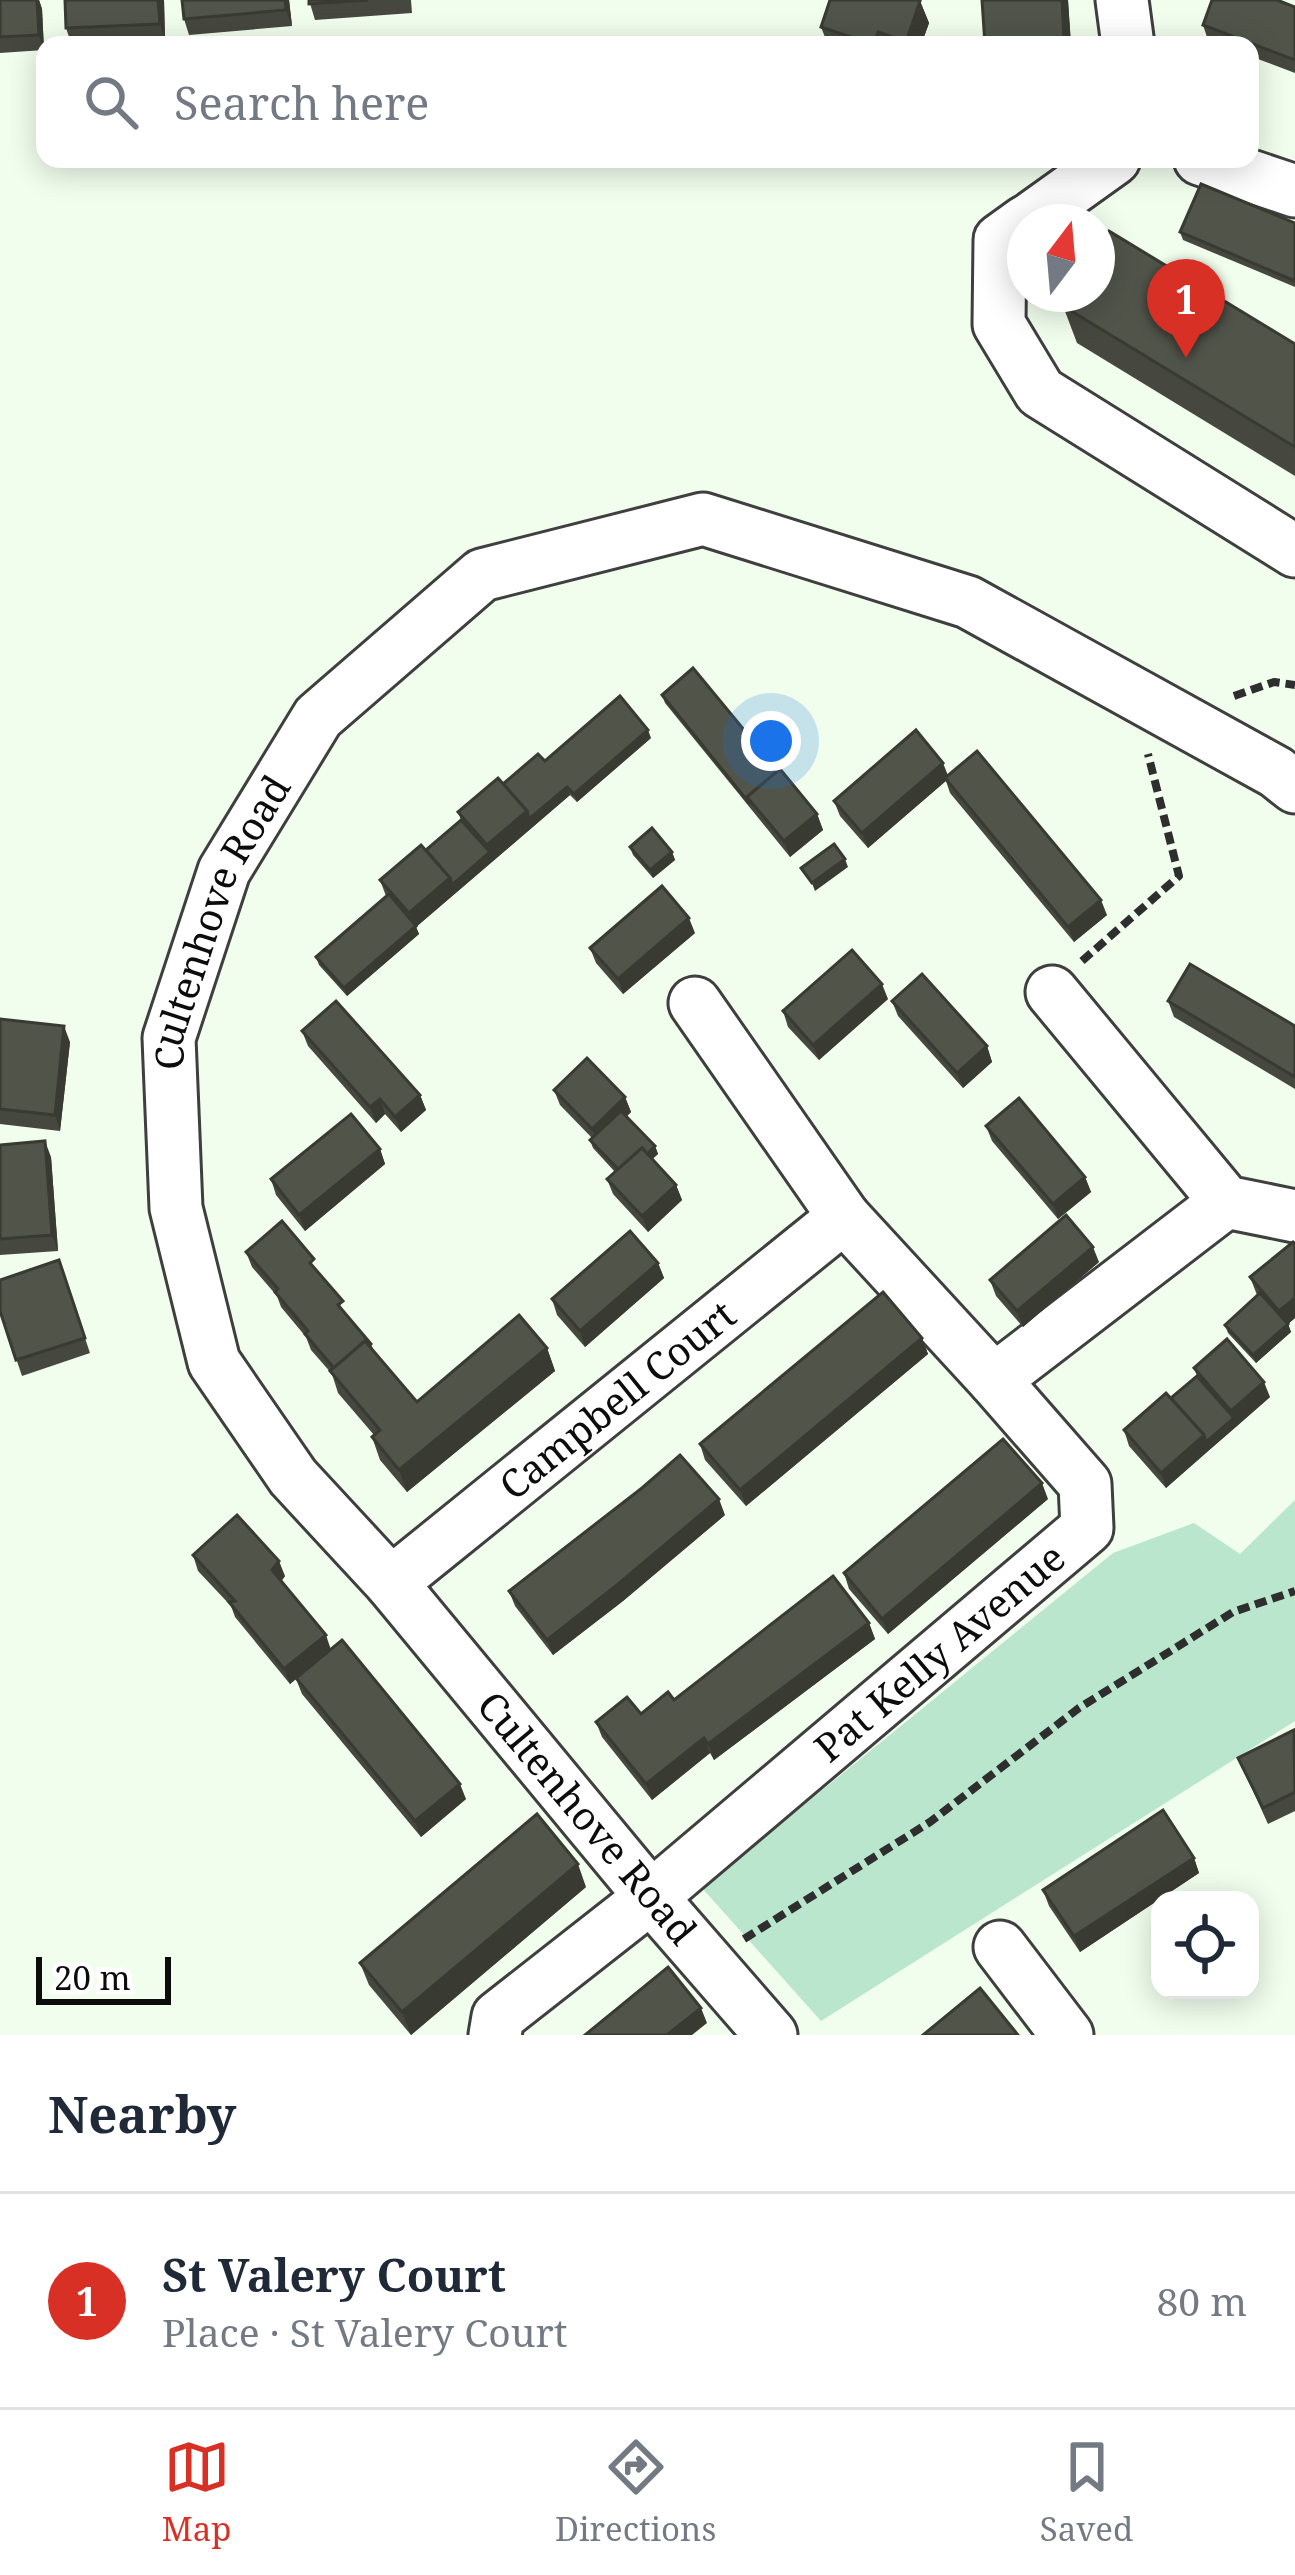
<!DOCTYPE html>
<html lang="en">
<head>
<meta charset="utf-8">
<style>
  body { margin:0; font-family:"Noto Serif",serif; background:#f2f2f3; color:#1f2937 }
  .controls { position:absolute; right:36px; bottom:36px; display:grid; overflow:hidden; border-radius:24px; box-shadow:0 6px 30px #0003 }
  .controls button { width:108px; height:108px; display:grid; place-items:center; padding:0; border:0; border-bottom:3px solid #e0e1e3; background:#fff; color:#1f2937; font:60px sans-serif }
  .compass { position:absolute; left:1007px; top:204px; width:108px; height:108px; border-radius:50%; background:#fff; box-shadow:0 6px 30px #0003; rotate:16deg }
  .scale { position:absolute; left:36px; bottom:30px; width:135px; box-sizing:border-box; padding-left:12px; border:6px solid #0c0c0c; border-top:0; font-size:33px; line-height:42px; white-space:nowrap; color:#0c0c0c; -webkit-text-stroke:9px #fff; paint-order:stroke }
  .you { position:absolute; left:771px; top:741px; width:42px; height:42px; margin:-30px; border:9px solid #fff; border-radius:50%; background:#1a73e8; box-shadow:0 0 0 18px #1a73e833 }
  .badge { display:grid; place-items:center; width:78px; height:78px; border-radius:50%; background:#d93025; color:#fff; font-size:39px; font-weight:700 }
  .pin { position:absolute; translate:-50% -99px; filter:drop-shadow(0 3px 6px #0008) }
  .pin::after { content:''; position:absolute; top:63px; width:42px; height:36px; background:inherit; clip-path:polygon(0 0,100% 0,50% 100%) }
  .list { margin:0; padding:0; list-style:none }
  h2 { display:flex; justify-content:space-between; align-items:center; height:156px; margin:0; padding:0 48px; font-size:51px }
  h2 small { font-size:39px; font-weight:400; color:#747a83 }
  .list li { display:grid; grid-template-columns:78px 1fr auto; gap:36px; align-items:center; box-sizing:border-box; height:216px; padding:0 48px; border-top:3px solid #e0e1e3 }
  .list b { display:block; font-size:45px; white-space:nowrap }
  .list p { margin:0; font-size:39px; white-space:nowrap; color:#747a83 }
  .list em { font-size:39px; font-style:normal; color:#747a83 }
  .icon { flex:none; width:66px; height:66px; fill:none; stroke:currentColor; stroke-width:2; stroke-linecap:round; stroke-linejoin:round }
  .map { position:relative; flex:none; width:1295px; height:2035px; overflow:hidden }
  .search { position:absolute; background:#fff; box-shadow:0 6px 30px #0003; left:36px; right:36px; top:36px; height:132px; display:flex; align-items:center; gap:30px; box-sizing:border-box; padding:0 42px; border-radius:24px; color:#747a83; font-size:45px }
  .sheet { height:372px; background:#fff }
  nav { display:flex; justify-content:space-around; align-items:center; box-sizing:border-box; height:168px; border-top:3px solid #e0e1e3; background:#fff; font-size:33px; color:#747a83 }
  nav a { display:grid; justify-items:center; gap:6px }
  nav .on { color:#d93025 }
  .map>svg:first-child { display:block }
  .green { fill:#b9e6cc }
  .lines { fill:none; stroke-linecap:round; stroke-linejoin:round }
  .street-casing { stroke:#3f3f3f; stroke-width:57 }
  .path { stroke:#2e2e2e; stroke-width:8; stroke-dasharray:12 6; stroke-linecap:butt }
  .street { stroke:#fff; stroke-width:51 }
  .wall { fill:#46483f }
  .shaded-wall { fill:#393b33 }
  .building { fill:#515449; stroke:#393b33; stroke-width:3 }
  .labels { text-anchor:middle; stroke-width:12; stroke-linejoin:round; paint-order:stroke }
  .street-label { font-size:39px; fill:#0c0c0c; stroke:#fff }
</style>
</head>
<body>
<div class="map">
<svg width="1295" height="2035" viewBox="0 0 1295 2035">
  <rect width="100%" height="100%" fill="#f1feed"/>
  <path class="green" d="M1295 1500V1721L821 2021 702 1888 1113 1553 1194 1523 1240 1554Z"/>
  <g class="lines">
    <defs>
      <g id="street">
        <path d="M1122 0 1128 45"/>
        <path d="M1200 159 1295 191"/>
        <path d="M1025 222 1000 240 999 324 1040 392 1295 551"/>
        <path d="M1026 222 1114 159"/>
        <path d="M1052 992 1226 1202 1295 1216"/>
        <path d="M695 1003 844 1217 994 1380 1226 1202"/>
        <path id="s1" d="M391 1583 844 1217"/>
        <path d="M1000 1947 1067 2035"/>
        <path id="s2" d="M495 2035 498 2017 651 1897 1087 1528 1085 1484 994 1380"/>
        <path id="s3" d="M771 2035 651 1897 391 1583 293 1477 214 1362 176 1208 169 1038 224 871 318 717 482 575 703 519 968 602 1276 772 1295 787"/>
      </g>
    </defs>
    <use href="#street" class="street-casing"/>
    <g class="path">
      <path d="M1234 696 1274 682 1295 685"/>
      <path d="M1082 961 1179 876 1148 754"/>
      <path d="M744 1939 930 1822 1079 1708 1233 1612 1295 1591"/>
    </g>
    <use href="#street" class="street"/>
  </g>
  <g class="wall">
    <path d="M0 0H39L42 9 44 50 0 53Z"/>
    <path d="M65 0H164L165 40 71 43 66 28Z"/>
    <path d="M182 0H289L292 26 189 35 184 19Z"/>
    <path d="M309 0H411L412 13 315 20Z"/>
    <path d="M1068 0 1071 45H985Z"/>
    <path d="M920 1 929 23 921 45H828L821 27Z"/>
    <path d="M1295 7V73L1250 56V45H1220L1208 40 1203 25Z"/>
    <path d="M1295 223V287L1183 240 1180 232Z"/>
    <path d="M1063 306 1295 344V476L1077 343Z"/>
    <path d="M662 695 778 771 817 814 823 830 790 857 665 703Z"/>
    <path d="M651 738 577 802 570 795 416 927 419 934 347 996 319 965 316 957 386 896 380 880 426 850 461 820 458 812 503 784 545 761Z"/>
    <path d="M948 775 1107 915 1074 942 950 793 946 781 868 848 840 816 834 801Z"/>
    <path d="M630 847 672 852 675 860 653 878 633 855Z"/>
    <path d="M695 933 623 994 596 963 590 948Z"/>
    <path d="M888 999 819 1060 788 1027 783 1011Z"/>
    <path d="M892 1001 987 1046 992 1062 963 1088 898 1016Z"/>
    <path d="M1168 1001 1295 1026V1089L1174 1017Z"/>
    <path d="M0 1019 70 1042 60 1131 0 1124Z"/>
    <path d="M302 1031 420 1095 426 1110 401 1132 385 1114 376 1123 308 1046Z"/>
    <path d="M554 1090 625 1097 631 1112 626 1117 655 1146 658 1154 652 1159 676 1185 682 1200 648 1232 613 1194 607 1179 615 1172 593 1148 590 1140 592 1138 560 1105Z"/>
    <path d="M986 1126 1085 1177 1091 1192 1058 1219 992 1141Z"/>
    <path d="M0 1145 51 1157 58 1251 0 1255Z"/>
    <path d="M380 1149 385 1164 305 1231 276 1195 271 1179Z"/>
    <path d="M1295 1244V1318L1288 1324 1291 1332 1256 1363 1228 1333 1225 1325 1257 1295 1250 1277Z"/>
    <path d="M246 1252 320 1275 348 1317 371 1344 374 1352 417 1402 547 1348 555 1371 407 1492 380 1460 372 1437 374 1435 338 1393 332 1374 311 1350 306 1337 281 1307 277 1296 252 1267Z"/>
    <path d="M59 1260 90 1353 22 1376 0 1311Z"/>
    <path d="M1099 1262 1023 1327 996 1296 990 1280Z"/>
    <path d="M658 1263 664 1278 585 1347 557 1315 552 1299Z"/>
    <path d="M922 1338 928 1354 746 1506 705 1460 700 1444Z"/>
    <path d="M1194 1368 1270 1397 1166 1488 1129 1446 1124 1430 1171 1398 1197 1376Z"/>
    <path d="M1048 1499 888 1634 849 1589 844 1573Z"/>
    <path d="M725 1515 623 1601 553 1655 515 1606 509 1591Z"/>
    <path d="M193 1555 285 1576 281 1581 331 1650 466 1799 421 1837 302 1694 296 1679 290 1684 235 1617 231 1606 198 1571Z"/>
    <path d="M869 1623 875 1639 714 1760 710 1753 652 1800 602 1737 596 1722 641 1714Z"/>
    <path d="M1295 1732V1811L1268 1824 1238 1758Z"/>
    <path d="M1194 1858 1199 1873 1080 1952 1049 1906 1043 1890Z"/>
    <path d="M586 1887 411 2035 369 1985 360 1963Z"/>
  </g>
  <g class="shaded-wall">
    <path d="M37 0H39L42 9 44 50 39 35Z"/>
    <path d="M158 0H164L165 40 160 24Z"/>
    <path d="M285 0H289L292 26 286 10Z"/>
    <path d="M1062 0H1068L1071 45H1066L1064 40Z"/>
    <path d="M920 1 929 23 921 45H907L906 42Z"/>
    <path d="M878 32 883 45H874Z"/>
    <path d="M648 730 651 738 577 802 574 794Z"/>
    <path d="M943 763 949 778 868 848 862 833Z"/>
    <path d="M567 787 570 795 416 927 419 934 347 996 344 988 414 928 409 913 450 878 490 852 487 845 527 811Z"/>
    <path d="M817 814 823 830 790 857 784 841Z"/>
    <path d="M672 852 675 860 653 878 650 870Z"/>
    <path d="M845 859 848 867 815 891 812 883Z"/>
    <path d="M1101 900 1107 915 1074 942 1068 927Z"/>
    <path d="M689 918 695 933 623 994 618 979Z"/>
    <path d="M882 984 888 999 819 1060 813 1045Z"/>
    <path d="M64 1026 70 1042 60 1131 55 1115Z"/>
    <path d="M987 1046 992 1062 963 1088 957 1073Z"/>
    <path d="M420 1095 426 1110 401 1132 395 1117Z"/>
    <path d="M625 1097 631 1112 598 1144 592 1129Z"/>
    <path d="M380 1099 385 1114 376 1123 370 1107Z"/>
    <path d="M45 1141 51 1157 58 1251 52 1235Z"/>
    <path d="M655 1146 658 1154 626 1183 623 1175Z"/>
    <path d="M380 1149 385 1164 305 1231 299 1215Z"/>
    <path d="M1085 1177 1091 1192 1058 1219 1053 1204Z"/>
    <path d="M676 1185 682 1200 648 1232 642 1216Z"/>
    <path d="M1093 1247 1099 1262 1023 1327 1017 1311Z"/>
    <path d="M658 1263 664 1278 585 1347 580 1331Z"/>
    <path d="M1295 1298V1318L1288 1324 1291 1332 1256 1363 1253 1355 1284 1327 1279 1311Z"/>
    <path d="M922 1338 928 1354 746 1506 740 1490Z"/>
    <path d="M547 1348 555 1371 407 1492 399 1470Z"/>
    <path d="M1264 1382 1270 1397 1237 1426 1231 1411Z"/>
    <path d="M1234 1418 1237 1426 1209 1450 1206 1442Z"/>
    <path d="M1204 1435 1209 1450 1166 1488 1161 1473Z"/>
    <path d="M1042 1483 1048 1499 888 1634 882 1619Z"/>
    <path d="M719 1499 725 1515 623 1601 553 1655 547 1640Z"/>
    <path d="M279 1561 285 1576 278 1586 272 1570Z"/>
    <path d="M869 1623 875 1639 714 1760 708 1744Z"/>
    <path d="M326 1635 331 1650 290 1684 284 1669Z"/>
    <path d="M704 1738 710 1753 652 1800 646 1784Z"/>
    <path d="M460 1784 466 1799 421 1837 415 1821Z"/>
    <path d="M1194 1858 1199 1873 1080 1952 1074 1936Z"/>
    <path d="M578 1864 586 1887 411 2035 402 2012Z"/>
    <path d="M701 2008 707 2023 692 2035H667Z"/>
  </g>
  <g class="building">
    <path d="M0 0H37L39 35 0 37Z"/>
    <path d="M65 0H158L160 24 66 28Z"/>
    <path d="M182 0H285L286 10 184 19Z"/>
    <path d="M309 0H368L309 4Z"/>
    <path d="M830 0H918L920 1 906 42 878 32 874 45 821 27Z"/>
    <path d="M982 0H1062L1064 40 985 45Z"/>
    <path d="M1212 0H1277L1295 7V60L1203 25Z"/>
    <path d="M1201 184 1295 223V281L1180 232Z"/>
    <path d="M1109 231 1295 344V447L1063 306 1071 294H1097V251Z"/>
    <path d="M693 668 778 771 747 797 750 804 662 695Z"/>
    <path d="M620 696 648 730 574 794 567 787 529 819 527 811 503 784 538 754 545 761Z"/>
    <path d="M916 730 943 763 862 833 834 801Z"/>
    <path d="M977 751 1101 900 1068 927 945 778Z"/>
    <path d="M780 769 817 814 784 841 747 797Z"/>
    <path d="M498 778 527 811 487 845 458 812Z"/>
    <path d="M461 820 490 852 452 885 450 878 426 850Z"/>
    <path d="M652 828 672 852 650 870 630 847Z"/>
    <path d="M834 844 845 859 812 883 801 868Z"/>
    <path d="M421 845 450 878 409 913 380 880Z"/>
    <path d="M662 886 689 918 618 979 590 948Z"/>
    <path d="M389 894 416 926 344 988 316 957Z"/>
    <path d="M852 950 882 984 813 1045 783 1011Z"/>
    <path d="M1190 964 1295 1026V1077L1168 1001Z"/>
    <path d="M922 974 987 1046 957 1073 892 1001Z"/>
    <path d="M336 1001 420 1095 395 1117 380 1099 370 1107 302 1031Z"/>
    <path d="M0 1019 64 1026 55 1115 0 1109Z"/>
    <path d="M587 1058 625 1097 592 1129 554 1090Z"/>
    <path d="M1019 1098 1085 1177 1053 1204 986 1126Z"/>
    <path d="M621 1111 655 1146 647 1154 642 1148 618 1169 590 1140Z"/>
    <path d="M351 1114 380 1149 299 1215 271 1179Z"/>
    <path d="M45 1141 52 1235 0 1239V1145Z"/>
    <path d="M642 1148 676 1185 642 1216 607 1179Z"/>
    <path d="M1066 1215 1093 1247 1017 1311 990 1280Z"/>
    <path d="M282 1221 314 1259 310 1263 343 1301 338 1305 371 1344 369 1346 365 1341 334 1368 305 1334 308 1331 275 1292 278 1289 246 1252Z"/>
    <path d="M630 1231 658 1263 580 1331 552 1299Z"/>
    <path d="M1293 1242 1295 1244V1298L1279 1311 1250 1277Z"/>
    <path d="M59 1260 85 1338 16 1360 0 1311V1280Z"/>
    <path d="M883 1292 922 1338 740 1490 700 1444Z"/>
    <path d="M1260 1293 1288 1324 1253 1355 1225 1325Z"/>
    <path d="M519 1315 547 1348 399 1470 372 1437 380 1430 330 1371 365 1341 417 1402Z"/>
    <path d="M1227 1339 1264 1382 1231 1411 1194 1368Z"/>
    <path d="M1197 1376 1234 1418 1206 1442 1204 1435 1171 1398Z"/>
    <path d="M1166 1393 1204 1435 1161 1473 1124 1430Z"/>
    <path d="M1003 1439 1042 1483 882 1619 844 1573Z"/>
    <path d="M680 1455 719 1499 617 1585 547 1640 509 1591 642 1488Z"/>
    <path d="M237 1515 279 1561 272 1570 326 1635 284 1669 229 1602 235 1601 193 1555Z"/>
    <path d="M833 1576 869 1623 708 1744 704 1738 646 1784 596 1722 627 1697 641 1714 668 1692 674 1700Z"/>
    <path d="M342 1640 460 1784 415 1821 296 1678Z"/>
    <path d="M1294 1730 1295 1792 1263 1808 1238 1758Z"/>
    <path d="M1163 1810 1194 1858 1074 1936 1043 1890Z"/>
    <path d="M537 1814 578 1864 402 2012 360 1963Z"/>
    <path d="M668 1967 701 2008 667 2035H585Z"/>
    <path d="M980 1988 1018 2035H923Z"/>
  </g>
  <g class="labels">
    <g class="street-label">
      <text dy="14" stroke="none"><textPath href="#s3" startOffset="1329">Cultenhove Road</textPath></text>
      <text dy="14" stroke="none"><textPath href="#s1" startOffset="291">Campbell Court</textPath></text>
      <text dy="14" stroke="none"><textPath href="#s2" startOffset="591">Pat Kelly Avenue</textPath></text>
      <text transform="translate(587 1818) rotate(50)" y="14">Cultenhove Road</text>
    </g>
  </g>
</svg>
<div class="controls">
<button><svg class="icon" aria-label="locate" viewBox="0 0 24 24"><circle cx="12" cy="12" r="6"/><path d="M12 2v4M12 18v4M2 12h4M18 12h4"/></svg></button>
</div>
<svg class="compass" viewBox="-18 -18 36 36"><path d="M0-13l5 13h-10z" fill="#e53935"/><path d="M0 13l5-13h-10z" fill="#747a83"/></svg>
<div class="scale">20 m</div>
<div class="you"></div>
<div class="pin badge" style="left:1186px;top:358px">1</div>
<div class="search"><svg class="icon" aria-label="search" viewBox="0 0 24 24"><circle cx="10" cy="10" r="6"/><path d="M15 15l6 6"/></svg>Search here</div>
</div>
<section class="sheet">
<h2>Nearby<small></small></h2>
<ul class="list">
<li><span class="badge">1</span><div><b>St Valery Court</b><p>Place · St Valery Court</p></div><em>80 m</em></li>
</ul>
</section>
<nav>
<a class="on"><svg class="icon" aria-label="map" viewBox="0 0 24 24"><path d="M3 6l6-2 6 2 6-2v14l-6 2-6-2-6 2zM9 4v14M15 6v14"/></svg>Map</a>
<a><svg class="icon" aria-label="directions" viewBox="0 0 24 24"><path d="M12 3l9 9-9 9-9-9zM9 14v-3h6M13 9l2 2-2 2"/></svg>Directions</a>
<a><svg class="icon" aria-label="saved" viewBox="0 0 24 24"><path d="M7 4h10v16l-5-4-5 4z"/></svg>Saved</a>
</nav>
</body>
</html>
